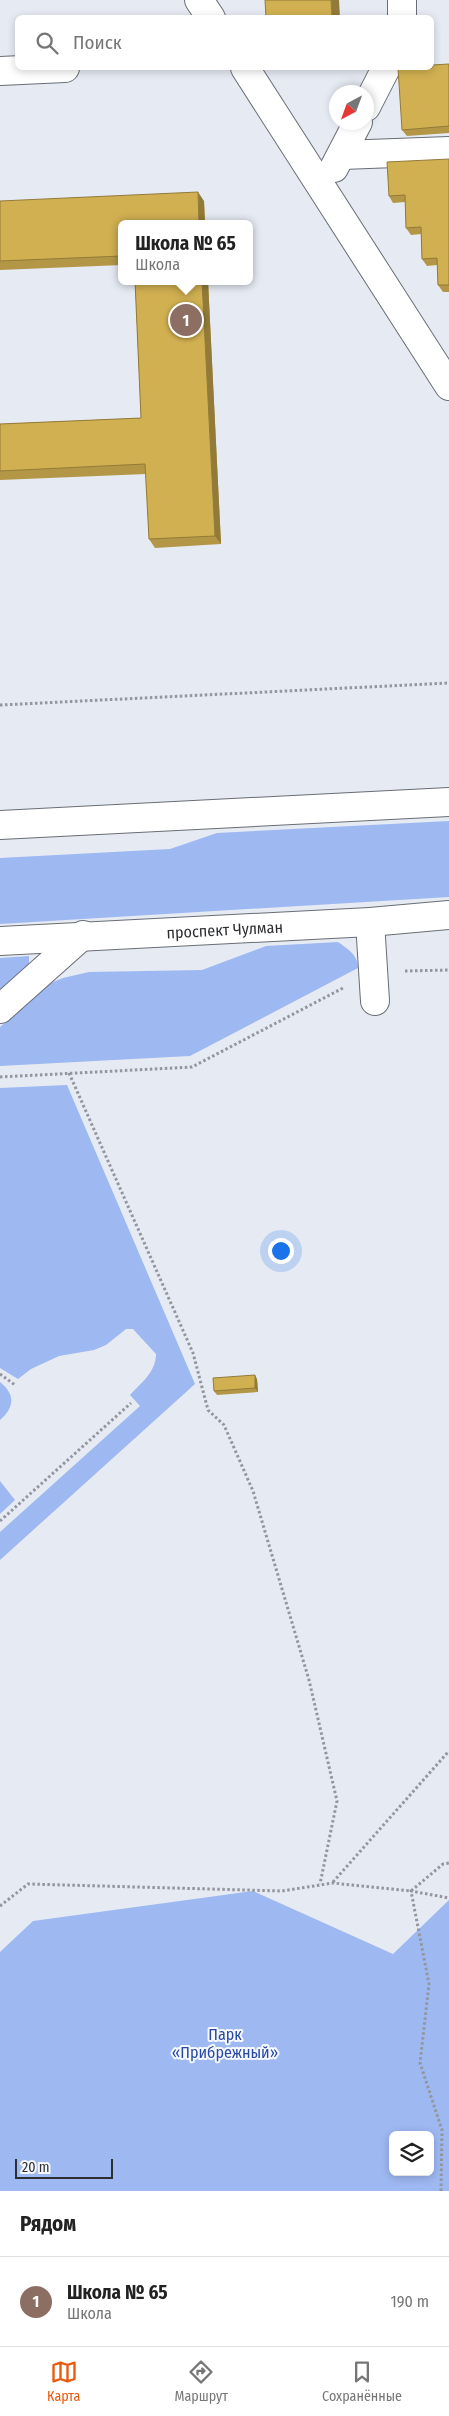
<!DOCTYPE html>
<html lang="ru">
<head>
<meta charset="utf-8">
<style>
  body { margin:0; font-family:"Fira Sans Condensed",sans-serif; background:#f2f2f2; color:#222 }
  .controls { position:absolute; right:15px; bottom:15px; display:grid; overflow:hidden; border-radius:8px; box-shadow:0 2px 8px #0003 }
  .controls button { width:45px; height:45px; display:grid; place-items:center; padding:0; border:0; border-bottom:1px solid #e0e0e0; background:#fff; color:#222; font:25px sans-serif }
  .compass { position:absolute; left:329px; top:85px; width:45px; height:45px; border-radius:50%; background:#fff; box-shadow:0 2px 8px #0003; rotate:221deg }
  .scale { position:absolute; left:15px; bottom:12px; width:98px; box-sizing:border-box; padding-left:5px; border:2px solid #2d2e31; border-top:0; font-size:14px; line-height:18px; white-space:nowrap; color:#2d2e31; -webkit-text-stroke:4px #f5f8fe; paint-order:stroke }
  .you { position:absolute; left:280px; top:1250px; width:18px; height:18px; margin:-12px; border:4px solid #fff; border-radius:50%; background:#1a73e8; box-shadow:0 0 0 8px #1a73e833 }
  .badge { display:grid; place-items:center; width:32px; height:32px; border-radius:50%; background:#ea580c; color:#fff; font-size:16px; font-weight:700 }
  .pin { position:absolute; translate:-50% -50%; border:2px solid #fff; box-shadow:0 1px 5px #0006 }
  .popup { position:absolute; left:118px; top:220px; width:135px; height:65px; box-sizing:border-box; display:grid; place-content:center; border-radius:8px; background:#fff; filter:drop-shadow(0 1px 4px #0005); font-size:16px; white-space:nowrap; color:#767676 }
  .popup b { font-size:19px; color:#222 }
  .popup::after { content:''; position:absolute; left:50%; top:100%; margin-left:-10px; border:10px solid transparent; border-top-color:#fff }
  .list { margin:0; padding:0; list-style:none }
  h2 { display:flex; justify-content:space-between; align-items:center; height:65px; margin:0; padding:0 20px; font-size:21px }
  h2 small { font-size:16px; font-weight:400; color:#767676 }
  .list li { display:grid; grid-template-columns:32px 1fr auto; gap:15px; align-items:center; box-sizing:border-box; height:90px; padding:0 20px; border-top:1px solid #e0e0e0 }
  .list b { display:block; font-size:19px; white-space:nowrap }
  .list p { margin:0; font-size:16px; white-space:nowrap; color:#767676 }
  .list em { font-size:16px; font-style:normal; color:#767676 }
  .icon { flex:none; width:28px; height:28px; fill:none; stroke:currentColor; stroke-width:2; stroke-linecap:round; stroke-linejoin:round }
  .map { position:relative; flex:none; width:449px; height:2191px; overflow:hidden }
  .search { position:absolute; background:#fff; box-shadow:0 2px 8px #0003; left:15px; right:15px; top:15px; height:55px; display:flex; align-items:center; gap:12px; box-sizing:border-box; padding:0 18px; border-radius:8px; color:#767676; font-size:19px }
  .sheet { height:155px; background:#fff }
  nav { display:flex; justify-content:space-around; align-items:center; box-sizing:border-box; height:70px; border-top:1px solid #e0e0e0; background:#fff; font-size:14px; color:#767676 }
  nav a { display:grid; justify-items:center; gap:2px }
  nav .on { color:#ea580c }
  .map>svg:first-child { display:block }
  .green { fill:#9eb8f2; fill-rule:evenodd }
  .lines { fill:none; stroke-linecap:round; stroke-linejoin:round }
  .minor-casing { stroke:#696d74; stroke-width:30 }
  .major-casing { stroke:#696d74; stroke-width:30 }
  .path { stroke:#93969c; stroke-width:3; stroke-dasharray:2.5 2.5; stroke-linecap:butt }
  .minor { stroke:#fff; stroke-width:28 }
  .major { stroke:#fff; stroke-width:28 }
  .wall { fill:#b49746 }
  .shaded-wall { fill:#927b39 }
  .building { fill:#d1b051; stroke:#927b39 }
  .labels { text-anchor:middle; stroke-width:4; stroke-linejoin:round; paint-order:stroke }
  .street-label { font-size:16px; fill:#2d2e31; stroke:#f5f8fe }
  .park-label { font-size:16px; fill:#2849a2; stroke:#f5f8fe }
</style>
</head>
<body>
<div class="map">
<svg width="449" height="2191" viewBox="0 0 449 2191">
  <rect width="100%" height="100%" fill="#e6eaf3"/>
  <g class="green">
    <path d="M449 821V897L0 924V858L170 849 217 833Z"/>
    <path d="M338 942C348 949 358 955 358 968L190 1056 0 1066V1027L48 984 63 978 89 972 202 970 266 946Z"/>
    <path d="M29 956V965L0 991V958Z"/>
    <path d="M67 1085 195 1384 0 1560V1532L140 1406 130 1395C141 1383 156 1372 156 1354L133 1329H126L106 1345 94 1350 59 1356 31 1369 18 1379 0 1368V1088Z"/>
    <path d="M0 1382C15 1394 15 1407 0 1420Z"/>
    <path d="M0 1481 15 1500 0 1514Z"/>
    <path d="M253 1891 393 1954 449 1900V2191H0V1952L33 1921ZM393 2135H430V2172H393Z"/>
  </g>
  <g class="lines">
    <defs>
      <g id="minor">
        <path d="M199 0 211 18"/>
        <path d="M402 0V18"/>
        <path d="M245 68 449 386"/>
        <path d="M0 71 65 68"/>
        <path d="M366 107 386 68"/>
        <path d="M342 155 449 151"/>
        <path d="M334 168 358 122"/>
        <path d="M370 922 375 1001"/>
        <path d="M0 1009 83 935"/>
      </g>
      <g id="major">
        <path d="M0 825 449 802"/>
        <path id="s1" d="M0 941 370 922 449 915"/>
      </g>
    </defs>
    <use href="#minor" class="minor-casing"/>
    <use href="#major" class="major-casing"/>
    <g class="path">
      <path d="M0 705 449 683"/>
      <path d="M405 971 449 970"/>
      <path d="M69 1073 193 1353 208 1410 224 1425 253 1491 309 1680 337 1801 320 1884"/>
      <path d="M0 1077 192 1067 345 987"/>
      <path d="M0 1374 15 1385"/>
      <path d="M0 1521 131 1403"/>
      <path d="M333 1882 449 1751"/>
      <path d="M0 1906 28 1884 282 1891 333 1883 411 1891 443 1864 449 1863"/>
      <path d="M441 2191 442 2130 420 2063 429 1984 411 1891 449 1898"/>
    </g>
    <use href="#minor" class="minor"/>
    <use href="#major" class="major"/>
  </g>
  <g class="wall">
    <path d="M449 64V133L407 136 402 130Z"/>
    <path d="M449 159V292H443L438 285 437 265 427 266 422 259 421 234 411 235 406 228 405 202 393 203 389 196Z"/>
    <path d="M0 201H204L205 224H122V265L0 270Z"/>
    <path d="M135 281H208L221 544 155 548 149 539 146 474 0 480V424L141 418Z"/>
    <path d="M257 1379 258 1392 217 1395 214 1391Z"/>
  </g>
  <g class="shaded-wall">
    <path d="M331 0H339L340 18H332Z"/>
    <path d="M198 192 204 201 205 224H199Z"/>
    <path d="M202 281H208L221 544 215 536Z"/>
    <path d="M255 1375 257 1379 258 1392 255 1388Z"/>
  </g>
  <g class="building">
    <path d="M265 0H331L332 18H266Z"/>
    <path d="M449 64V126L402 130 398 68H432V65Z"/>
    <path d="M449 159V285H438L437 258 422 259 421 227 406 228 405 195 389 196 387 162Z"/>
    <path d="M198 192 199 224H122V256L0 261V201Z"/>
    <path d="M135 281H202L215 536 149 539 145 464 0 471V424L141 418Z"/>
    <path d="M255 1375V1388L214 1391 213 1378Z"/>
  </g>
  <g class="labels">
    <g class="street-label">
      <text dy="6" stroke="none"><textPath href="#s1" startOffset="225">проспект Чулман</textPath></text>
    </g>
    <g class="park-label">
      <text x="225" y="2040">Парк<tspan x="225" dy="18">«Прибрежный»</tspan></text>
    </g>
  </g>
</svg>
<div class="controls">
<button><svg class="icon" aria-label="layers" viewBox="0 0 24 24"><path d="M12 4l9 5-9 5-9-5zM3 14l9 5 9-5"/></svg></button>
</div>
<svg class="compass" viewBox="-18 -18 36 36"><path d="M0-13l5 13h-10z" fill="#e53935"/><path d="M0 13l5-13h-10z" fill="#767676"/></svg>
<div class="scale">20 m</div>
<div class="you"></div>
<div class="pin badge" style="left:186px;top:320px;background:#8d6e63">1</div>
<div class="popup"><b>Школа № 65</b>Школа</div>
<div class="search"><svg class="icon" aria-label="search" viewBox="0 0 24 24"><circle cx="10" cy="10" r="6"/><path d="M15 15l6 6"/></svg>Поиск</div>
</div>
<section class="sheet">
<h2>Рядом<small></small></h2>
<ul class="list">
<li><span class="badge" style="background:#8d6e63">1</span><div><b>Школа № 65</b><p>Школа</p></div><em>190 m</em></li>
</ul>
</section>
<nav>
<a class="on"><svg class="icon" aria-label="map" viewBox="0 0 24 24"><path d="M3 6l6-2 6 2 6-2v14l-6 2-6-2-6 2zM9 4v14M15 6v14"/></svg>Карта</a>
<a><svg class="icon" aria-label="directions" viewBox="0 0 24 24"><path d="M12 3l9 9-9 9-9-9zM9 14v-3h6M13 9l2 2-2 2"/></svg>Маршрут</a>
<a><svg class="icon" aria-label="saved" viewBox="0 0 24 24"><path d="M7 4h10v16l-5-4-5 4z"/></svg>Сохранённые</a>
</nav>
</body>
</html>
